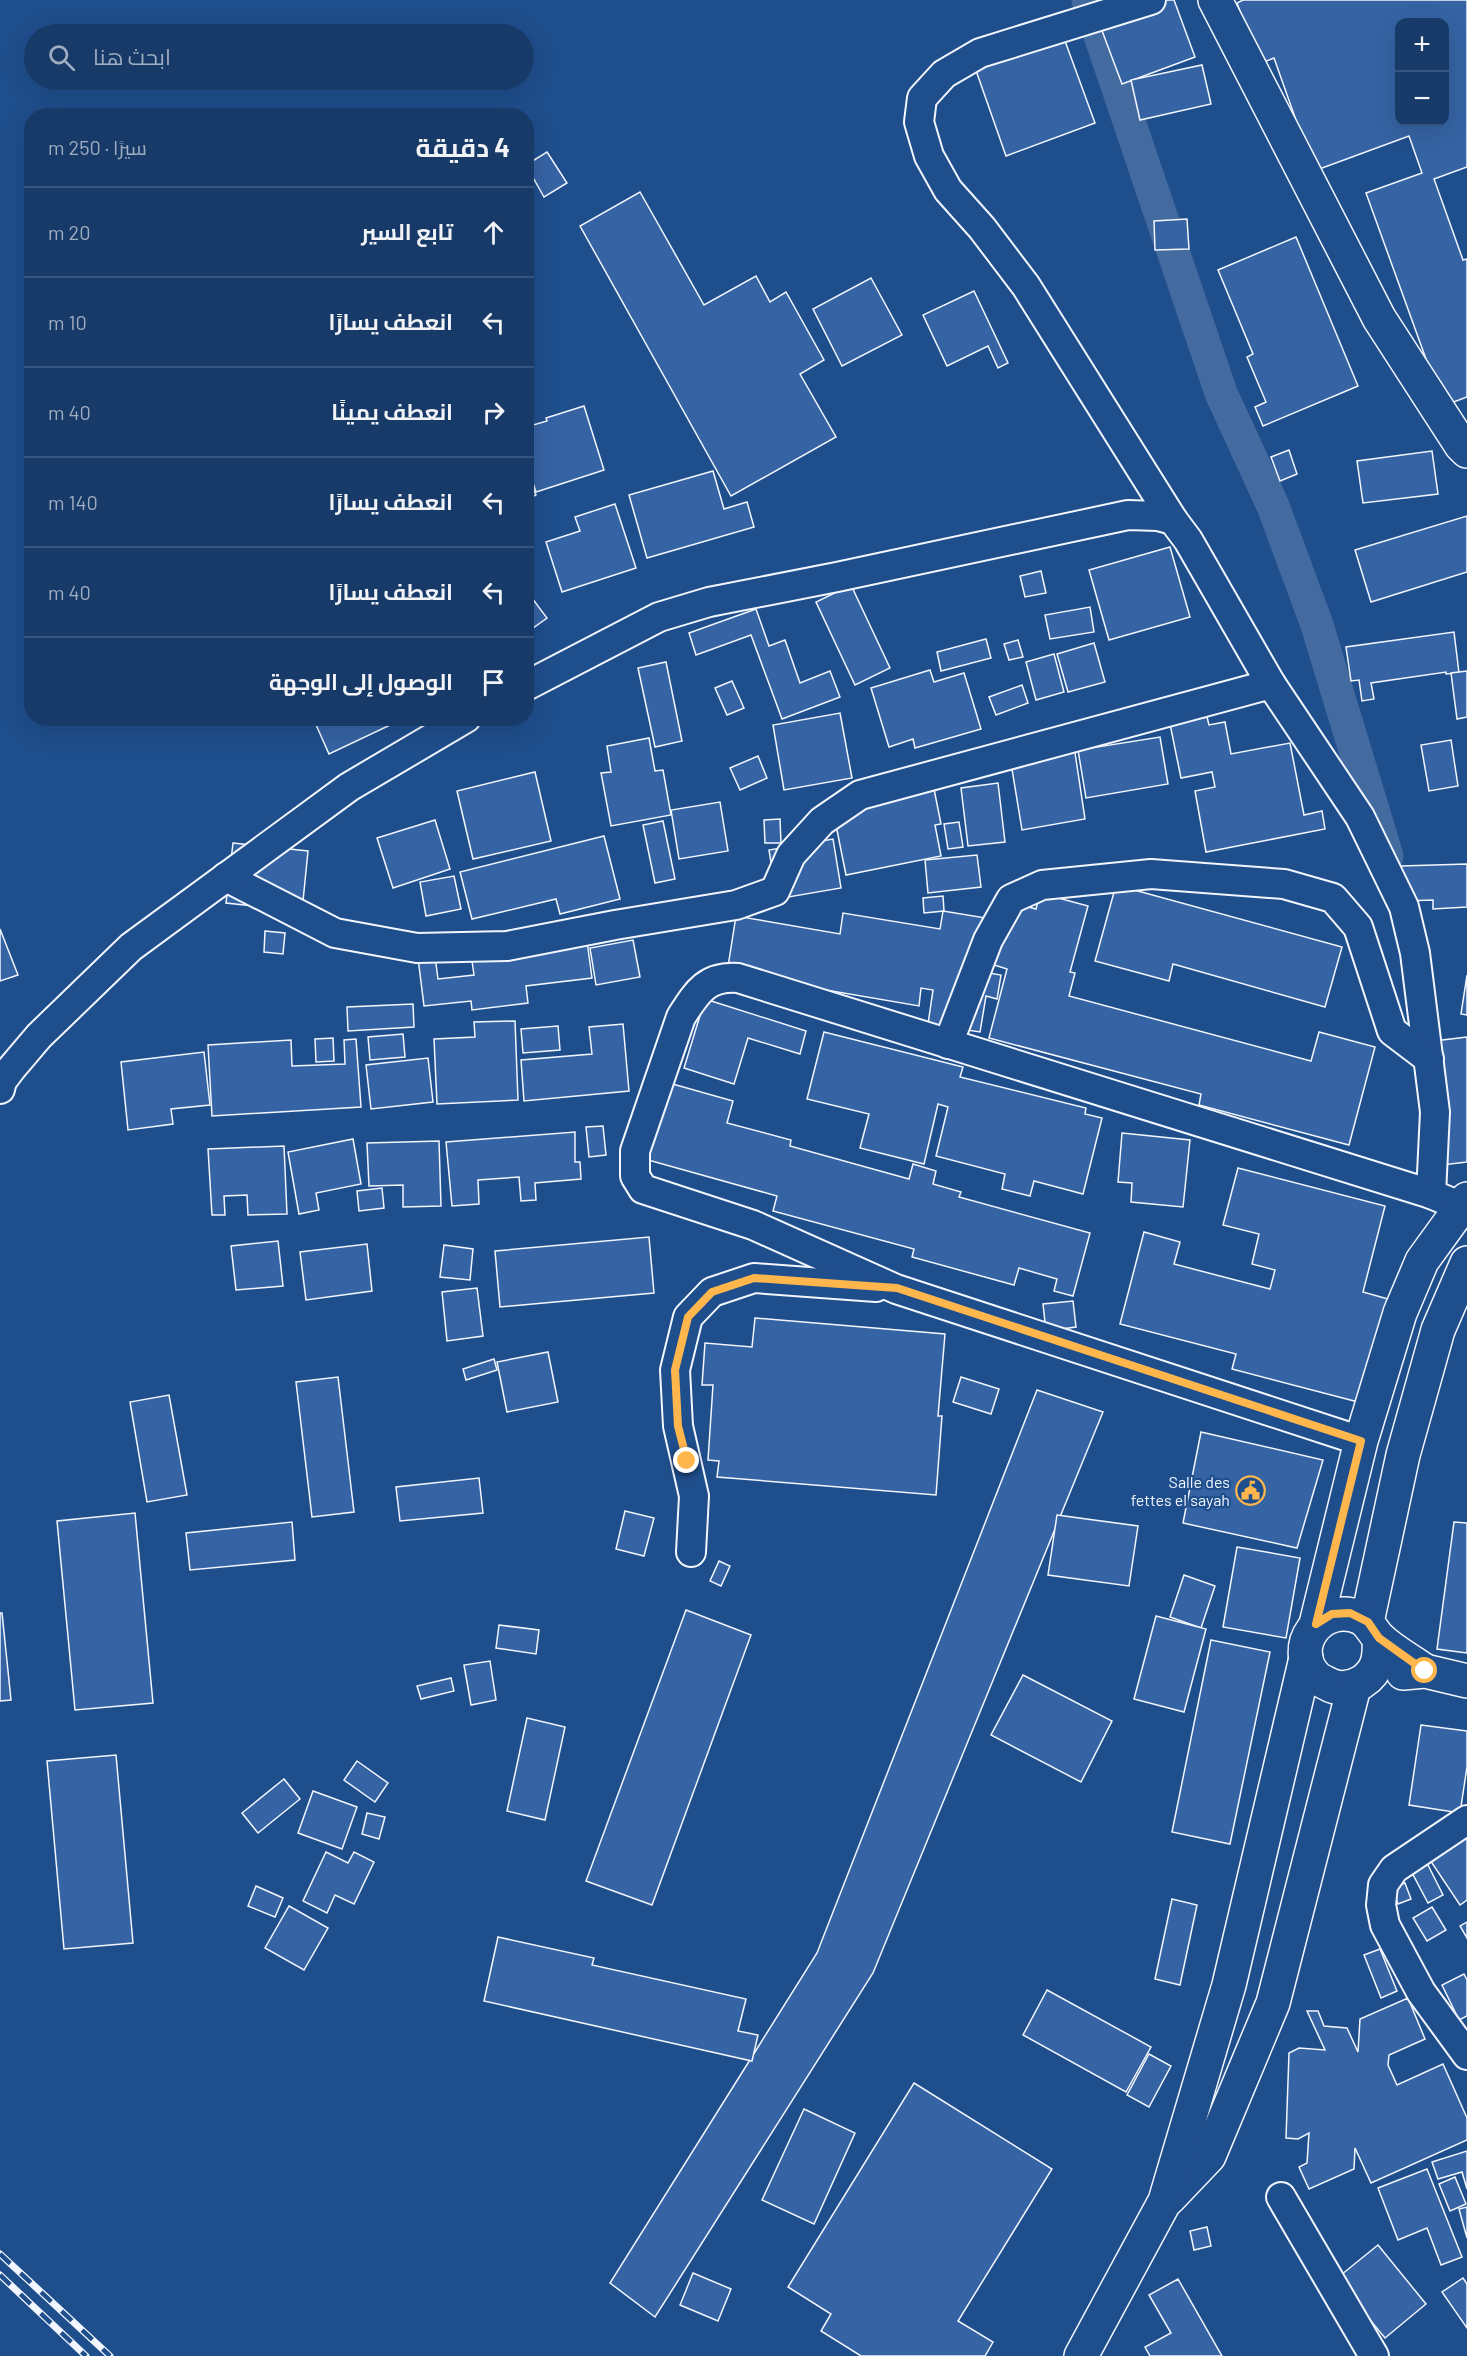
<!DOCTYPE html>
<html lang="ar">
<head>
<meta charset="utf-8">
<style>
  body { margin:0; font-family:Barlow,Cairo,sans-serif; background:#244571; color:#f1f3f6; direction:rtl }
  .controls { position:absolute; right:18px; top:18px; display:grid; overflow:hidden; border-radius:12px; box-shadow:0 6px 24px #0002 }
  .controls button { width:54px; height:54px; display:grid; place-items:center; padding:0; border:0; border-bottom:2px solid #36547d; background:#173a69; color:#f1f3f6; font:30px sans-serif }
  .stop { position:absolute; width:18px; height:18px; margin:-14px; border:4px solid #ffb74d; border-radius:50%; background:#fff }
  .stop.end { background:#ffb74d; border-color:#fff; box-shadow:0 2px 6px #0008 }
  .list { margin:0; padding:0; list-style:none }
  h2 { display:flex; justify-content:space-between; align-items:center; height:78px; margin:0; padding:0 24px; font-size:26px }
  h2 small { font-size:20px; font-weight:400; color:#9eadc0 }
  .list li { display:grid; grid-template-columns:39px 1fr auto; gap:18px; align-items:center; box-sizing:border-box; height:90px; padding:0 24px; border-top:2px solid #36547d }
  .list b { display:block; font-size:22px; white-space:nowrap }
  .list em { font-size:20px; font-style:normal; color:#9eadc0 }
  .icon { flex:none; width:33px; height:33px; fill:none; stroke:currentColor; stroke-width:2; stroke-linecap:round; stroke-linejoin:round }
  .map { position:relative; flex:none; width:1467px; height:2356px; overflow:hidden; direction:ltr }
  .search { position:absolute; background:#173a69; box-shadow:0 6px 24px #0002; left:24px; top:24px; width:510px; height:66px; display:flex; align-items:center; gap:15px; box-sizing:border-box; padding:0 21px; border-radius:33px; color:#9eadc0; font-size:22px }
  .panel { position:absolute; background:#173a69; box-shadow:0 6px 24px #0002; left:24px; top:108px; width:510px; height:618px; border-radius:24px; direction:rtl }
  .map>svg:first-child { display:block }
  .lines { fill:none; stroke-linecap:round; stroke-linejoin:round }
  .canal { stroke:#446ba0; stroke-width:33 }
  .building { fill:#3563a3; stroke:#f2f6ff; stroke-width:1.5; fill-rule:evenodd }
  .minor-casing { stroke:#f2f6ff; stroke-width:32 }
  .secondary-casing { stroke:#f2f6ff; stroke-width:36 }
  .minor { stroke:#1f4e8c; stroke-width:28 }
  .secondary { stroke:#1f4e8c; stroke-width:33 }
  .rail-casing { stroke:#f2f6ff; stroke-width:7 }
  .rail { stroke:#1f4e8c; stroke-width:4.5; stroke-dasharray:14; stroke-linecap:butt }
  .route { stroke:#ffb74d; stroke-width:8 }
  .labels { text-anchor:middle; stroke-width:4.5; stroke-linejoin:round; paint-order:stroke }
  .poi-label { font-size:16px; fill:#f2f6ff; stroke:#1f4e8c; text-anchor:end }
</style>
</head>
<body>
<div class="map">
<svg width="1467" height="2356" viewBox="0 0 1467 2356">
  <rect width="100%" height="100%" fill="#1f4e8c"/>
  <g class="lines">
    <path class="canal" d="M1088 0 1221 393 1273 506 1317 625 1387 856"/>
  </g>
  <g class="building">
    <path d="M1128 0H1174L1195 57 1122 84 1095 12Z"/>
    <path d="M1243 0H1467V167L1434 179 1463 260 1467 259V397L1443 406 1366 193 1422 173 1409 136 1314 171 1274 58 1259 64 1237 3ZM1400 22H1444V122H1400Z"/>
    <path d="M1061 30 1095 123 1006 156 973 62Z"/>
    <path d="M1202 65 1211 104 1140 120 1131 80Z"/>
    <path d="M547 152 567 183 544 197 526 165Z"/>
    <path d="M640 192 704 305 756 276 770 302 786 292 824 360 800 374 836 437 731 496 580 226Z"/>
    <path d="M1187 219 1189 249 1155 250 1154 221Z"/>
    <path d="M1296 237 1358 386 1263 426 1255 407 1266 402 1247 357 1253 354 1218 270Z"/>
    <path d="M871 278 902 335 842 366 813 309Z"/>
    <path d="M974 291 1008 363 998 368 988 346 947 366 923 315Z"/>
    <path d="M584 406 604 470 536 492 526 463V427L547 421 546 418Z"/>
    <path d="M1289 450 1297 474 1280 481 1271 457Z"/>
    <path d="M1432 451 1438 494 1363 503 1357 461Z"/>
    <path d="M713 471 724 509 747 502 754 527 647 558 629 495Z"/>
    <path d="M526 473 536 495 526 500Z"/>
    <path d="M615 504 636 568 562 592 546 542 580 531 575 517Z"/>
    <path d="M1467 516V572L1371 602 1355 550Z"/>
    <path d="M1170 547 1190 617 1109 640 1089 570Z"/>
    <path d="M1041 571 1046 593 1025 597 1020 576Z"/>
    <path d="M851 585 890 668 855 685 816 602Z"/>
    <path d="M526 590 547 618 526 633Z"/>
    <path d="M1090 607 1094 632 1050 639 1045 615Z"/>
    <path d="M756 609 769 646 785 640 800 683 830 671 840 697 782 719 751 635 696 655 689 633Z"/>
    <path d="M1454 632 1459 673 1446 674V672L1371 683 1374 699 1362 701 1359 680 1351 681 1346 647Z"/>
    <path d="M986 639 991 658 941 671 937 652Z"/>
    <path d="M1018 640 1023 657 1009 660 1004 644Z"/>
    <path d="M1094 643 1105 682 1068 692 1057 654Z"/>
    <path d="M1054 654 1064 692 1036 700 1026 662Z"/>
    <path d="M666 662 682 741 655 747 638 668Z"/>
    <path d="M930 670 934 682 964 673 981 729 915 748 913 739 889 747 871 688Z"/>
    <path d="M1467 671V717L1457 719 1451 673Z"/>
    <path d="M732 681 744 708 727 715 715 688Z"/>
    <path d="M1022 685 1028 703 996 715 989 697Z"/>
    <path d="M840 713 852 778 784 790 773 725Z"/>
    <path d="M1207 717 1209 725 1225 722 1231 754 1290 743 1304 815 1322 811 1325 829 1206 852 1195 791 1215 787 1212 772 1181 778 1170 724Z"/>
    <path d="M313 718H405L329 754Z"/>
    <path d="M1160 737 1168 784 1086 798 1078 750Z"/>
    <path d="M649 738 655 771 663 770 671 815 611 826 601 773 611 772 607 746Z"/>
    <path d="M1451 740 1458 786 1429 791 1421 745Z"/>
    <path d="M1074 746 1085 819 1022 830 1010 757Z"/>
    <path d="M758 756 767 778 740 790 730 768Z"/>
    <path d="M535 772 551 841 473 859 457 791Z"/>
    <path d="M998 783 1005 842 968 846 961 788Z"/>
    <path d="M934 789 941 824 935 825 941 856 846 875 833 810Z"/>
    <path d="M720 802 728 851 679 859 671 810Z"/>
    <path d="M780 819 781 843H765L764 820Z"/>
    <path d="M435 820 450 869 393 888 377 838Z"/>
    <path d="M663 821 675 879 655 883 643 825Z"/>
    <path d="M959 822 963 847 948 849 944 824Z"/>
    <path d="M604 836 620 899 560 914 556 899 472 919 460 872Z"/>
    <path d="M833 839 841 888 777 899 769 850Z"/>
    <path d="M233 843 308 851 302 911 226 903Z"/>
    <path d="M977 855 981 887 928 893 925 860Z"/>
    <path d="M1467 864V907L1433 909V900L1402 901 1401 866Z"/>
    <path d="M454 876 461 909 426 916 420 882Z"/>
    <path d="M1116 885 1342 947 1325 1007 1173 964 1169 981 1095 961Z"/>
    <path d="M1040 893 1088 906 1070 972 1075 973 1069 996 1311 1061 1319 1032 1375 1047 1349 1145 1199 1105 1201 1094 989 1038 1007 969 991 964 1007 901 1036 909Z"/>
    <path d="M943 896 944 911 924 913 923 898Z"/>
    <path d="M943 911 992 919 983 972 1001 975 997 999 986 996 980 1032 928 1024 933 990 921 988 919 1006 727 973 736 916 840 934 843 913 940 929Z"/>
    <path d="M0 929 18 975 0 981Z"/>
    <path d="M265 931 285 933 283 954 264 952Z"/>
    <path d="M633 940 640 977 596 985 590 948Z"/>
    <path d="M587 941 592 978 526 986 528 1003 472 1010 471 1001 424 1006 418 958 435 956 438 979 474 975 471 954Z"/>
    <path d="M1467 975V1015L1461 1014Z"/>
    <path d="M705 999 806 1031 800 1054 748 1038 734 1084 684 1068Z"/>
    <path d="M413 1004 414 1027 348 1031 347 1007Z"/>
    <path d="M515 1021 518 1100 437 1104 434 1039 475 1037 474 1022Z"/>
    <path d="M623 1024 629 1091 524 1101 521 1060 592 1054 589 1027Z"/>
    <path d="M558 1026 560 1050 523 1053 521 1029Z"/>
    <path d="M824 1032 963 1067 960 1077 1086 1108 1085 1114 1102 1118 1083 1194 1034 1181 1030 1196 1002 1189 1005 1174 936 1156 948 1107 938 1104 924 1164 860 1148 869 1114 807 1099Z"/>
    <path d="M403 1034 405 1057 370 1060 368 1037Z"/>
    <path d="M1467 1037V1162L1442 1165 1426 1042Z"/>
    <path d="M333 1038 334 1061 316 1062 315 1039Z"/>
    <path d="M356 1039 361 1107 212 1116 208 1045 291 1040 292 1066 345 1064 344 1040Z"/>
    <path d="M204 1052 210 1105 171 1109 173 1124 128 1130 121 1062Z"/>
    <path d="M428 1058 433 1102 371 1109 366 1065Z"/>
    <path d="M662 1081 733 1101 727 1123 791 1140 790 1146 909 1179 913 1164 936 1171 933 1184 961 1192 959 1197 1090 1233 1073 1296 1054 1291 1057 1279 1019 1268 1014 1285 912 1257 914 1249 773 1211 777 1196 641 1158Z"/>
    <path d="M603 1126 606 1155 589 1157 586 1127Z"/>
    <path d="M575 1132V1162H580L581 1179 535 1183 536 1200 521 1201 519 1177 478 1180 479 1204 452 1206 446 1142Z"/>
    <path d="M1122 1133 1190 1140 1183 1207 1131 1202 1132 1183 1118 1182Z"/>
    <path d="M353 1139 361 1184 316 1193 319 1210 299 1214 288 1152Z"/>
    <path d="M439 1141 441 1206 403 1207V1185L369 1186 367 1143Z"/>
    <path d="M284 1146 287 1214 248 1215 247 1195 224 1196 225 1215H212L208 1149Z"/>
    <path d="M1238 1168 1385 1206 1363 1292 1388 1299 1362 1403 1232 1369 1236 1354 1120 1324 1144 1232 1180 1242 1174 1264 1270 1289 1275 1270 1252 1264 1259 1234 1223 1225Z"/>
    <path d="M382 1188 384 1208 359 1211 357 1191Z"/>
    <path d="M649 1237 654 1293 500 1307 495 1251Z"/>
    <path d="M278 1241 283 1286 236 1290 231 1246Z"/>
    <path d="M367 1244 372 1291 306 1300 300 1252Z"/>
    <path d="M444 1245 473 1249 470 1280 440 1277Z"/>
    <path d="M477 1288 483 1336 447 1341 442 1292Z"/>
    <path d="M1073 1301 1076 1327 1046 1331 1043 1304Z"/>
    <path d="M755 1318 945 1334 938 1416H942L936 1495 717 1477 719 1461 708 1460 713 1385H702L705 1343 752 1347Z"/>
    <path d="M548 1352 558 1402 507 1412 497 1362Z"/>
    <path d="M494 1359 497 1370 466 1380 463 1369Z"/>
    <path d="M338 1377 354 1512 312 1517 296 1382Z"/>
    <path d="M961 1377 999 1389 991 1414 953 1402Z"/>
    <path d="M1037 1390 1103 1412 873 1973 655 2317 610 2283 817 1953Z"/>
    <path d="M169 1395 187 1495 147 1502 130 1402Z"/>
    <path d="M1201 1432 1323 1460 1297 1548 1183 1523Z"/>
    <path d="M479 1478 483 1513 400 1521 396 1487Z"/>
    <path d="M625 1511 654 1518 644 1556 616 1549Z"/>
    <path d="M135 1513 153 1703 75 1710 57 1521Z"/>
    <path d="M1057 1515 1138 1526 1129 1586 1048 1575Z"/>
    <path d="M292 1522 295 1560 190 1570 186 1533Z"/>
    <path d="M1454 1522 1467 1523V1653L1437 1649Z"/>
    <path d="M1237 1547 1300 1558 1286 1638 1223 1627Z"/>
    <path d="M719 1561 730 1566 721 1586 710 1581Z"/>
    <path d="M1184 1575 1215 1586 1201 1628 1170 1617Z"/>
    <path d="M686 1610 751 1635 652 1905 586 1881Z"/>
    <path d="M0 1613H2L11 1700 0 1701Z"/>
    <path d="M1156 1616 1206 1629 1184 1712 1134 1699Z"/>
    <path d="M499 1625 539 1630 536 1654 496 1648Z"/>
    <path d="M1211 1640 1270 1652 1230 1844 1172 1832Z"/>
    <path d="M490 1661 496 1700 471 1705 464 1665Z"/>
    <path d="M1023 1675 1112 1721 1081 1782 991 1735Z"/>
    <path d="M451 1678 454 1691 421 1699 417 1686Z"/>
    <path d="M527 1718 565 1727 545 1820 507 1811Z"/>
    <path d="M1421 1725 1467 1731V1767L1460 1813 1409 1805Z"/>
    <path d="M116 1755 133 1943 64 1949 47 1761Z"/>
    <path d="M357 1761 388 1783 375 1802 344 1780Z"/>
    <path d="M284 1779 300 1799 258 1833 242 1813Z"/>
    <path d="M313 1791 357 1807 342 1849 298 1833Z"/>
    <path d="M367 1813 385 1817 379 1839 362 1834Z"/>
    <path d="M1467 1825V1900L1460 1905 1426 1854Z"/>
    <path d="M326 1852 348 1863 354 1852 374 1862 354 1904 335 1895 327 1913 303 1901Z"/>
    <path d="M1425 1859 1443 1895 1428 1903 1409 1867Z"/>
    <path d="M1405 1883 1411 1899 1398 1904 1392 1888Z"/>
    <path d="M256 1886 283 1898 275 1917 248 1906Z"/>
    <path d="M1172 1899 1197 1905 1180 1985 1155 1979Z"/>
    <path d="M289 1906 328 1928 304 1970 265 1948Z"/>
    <path d="M1432 1907 1446 1930 1427 1941 1413 1918Z"/>
    <path d="M1467 1922V1938L1460 1926Z"/>
    <path d="M498 1937 594 1958 592 1965 746 1999 738 2031 758 2035 752 2061 484 2001Z"/>
    <path d="M1380 1949 1397 1991 1381 1998 1364 1955Z"/>
    <path d="M1464 1974 1467 1980V2016L1459 2020 1442 1985Z"/>
    <path d="M1047 1990 1151 2047 1126 2092 1023 2035Z"/>
    <path d="M1408 1998 1425 2039 1389 2055 1388 2065 1397 2085 1443 2064 1467 2118V2140L1371 2183 1355 2148 1354 2169 1309 2189 1299 2167 1307 2163 1309 2133 1298 2139 1286 2138 1289 2053 1299 2048 1325 2050 1307 2011H1318L1324 2026 1347 2028 1358 2052 1360 2019Z"/>
    <path d="M1149 2054 1171 2066 1149 2107 1127 2095Z"/>
    <path d="M914 2083 1052 2169 958 2321 993 2342 985 2356H861L821 2331 831 2314 788 2287Z"/>
    <path d="M804 2109 855 2133 814 2224 762 2200Z"/>
    <path d="M1467 2151V2189L1462 2172 1438 2179 1432 2162Z"/>
    <path d="M1427 2169 1462 2257 1441 2265 1427 2228 1398 2240 1378 2188Z"/>
    <path d="M1455 2177 1466 2204 1450 2211 1439 2184Z"/>
    <path d="M1467 2207V2238L1459 2209Z"/>
    <path d="M1207 2227 1211 2246 1194 2250 1190 2231Z"/>
    <path d="M1378 2245 1426 2304 1385 2338 1336 2279Z"/>
    <path d="M693 2273 731 2289 718 2321 680 2305Z"/>
    <path d="M1463 2278 1467 2284V2328L1442 2292Z"/>
    <path d="M1178 2279 1222 2356H1150L1145 2347 1171 2333 1149 2295Z"/>
  </g>
  <g class="lines">
    <defs>
      <g id="minor">
        <path d="M1151 0 980 53 944 74 922 98 919 122 929 156 948 190 982 228 1026 286 1173 520"/>
        <path d="M526 686 659 617 709 602 837 577 1128 515 1158 516 1173 520 1188 540 1271 684 1360 817 1404 907 1415 953 1435 1112 1431 1194"/>
        <path d="M226 877 335 933 417 948 507 946 615 925 736 905 775 891 791 855 822 821 860 795 1271 684"/>
        <path d="M948 1044 988 940 1011 899 1042 885 1151 874 1284 884 1333 898 1358 927 1392 1031 1429 1059"/>
        <path d="M0 1089 2 1081 11 1069 39 1036 131 947 349 787 466 718"/>
        <path d="M1361 1441 896 1289 753 1225 643 1189 635 1176V1151L681 1017C697 992 706 976 738 978L1431 1194 1467 1209"/>
        <path d="M691 1552 694 1496 678 1426 675 1370 688 1317 712 1292 754 1278 876 1287"/>
        <path d="M1467 1820 1394 1869 1383 1885 1381 1905 1385 1925 1421 1992 1467 2055"/>
        <path d="M1281 2197 1374 2356"/>
      </g>
      <g id="secondary">
        <path d="M1215 0 1379 318 1461 445 1467 451"/>
        <path d="M1367 1622 1403 1455 1438 1330 1467 1263"/>
        <path d="M1316 1624 1361 1441 1400 1313 1422 1261 1467 1199"/>
        <path d="M1379 1638C1380 1656 1379 1671 1362 1682 1352 1688 1338 1690 1328 1684 1324 1682 1319 1680 1316 1677 1287 1648 1321 1600 1361 1618 1370 1623 1372 1631 1379 1638 1392 1651 1410 1660 1425 1671"/>
        <path d="M1403 1673 1425 1671 1467 1681"/>
        <path d="M1169 2198 1209 2156 1273 2003 1354 1687"/>
        <path d="M1081 2356 1165 2201 1229 1985 1306 1658"/>
      </g>
    </defs>
    <use href="#minor" class="minor-casing"/>
    <use href="#secondary" class="secondary-casing"/>
    <use href="#minor" class="minor"/>
    <use href="#secondary" class="secondary"/>
    <defs>
      <g id="rail">
        <path d="M0 2254 110 2356"/>
        <path d="M0 2275 86 2356"/>
      </g>
    </defs>
    <use href="#rail" class="rail-casing"/>
    <use href="#rail" class="rail"/>
  </g>
  <g class="lines">
    <path class="route" d="M687 1461 678 1426 675 1370 688 1317 712 1292 754 1278 897 1288 1361 1441 1316 1624 1332 1614 1350 1613 1368 1622 1379 1638 1425 1671"/>
  </g>
  <defs>
    <symbol id="civic-ring" viewBox="-11 -11 22 22"><circle r="9.5" fill="#1f4e8c" stroke="#ffb74d" stroke-width="1.5"/><path d="M-.6-6.5H3V-4.5H.6V-3L4-1V1h2V6H-6V1h2V-1L-.6-3ZM-1.2 2.5V6h2.4V2.5Z" fill="#ffb74d"/></symbol>
  </defs>
  <g fill-rule="evenodd">
    <use href="#civic-ring" x="1234" y="1474" width="33" height="33"/>
  </g>
  <g class="labels">
    <g class="poi-label">
      <text x="1230" y="1488">Salle des<tspan x="1230" dy="18">fettes el sayah</tspan></text>
    </g>
  </g>
</svg>
<div class="controls">
<button>+</button>
<button>−</button>
</div>
<div class="stop" style="left:1425px;top:1671px"></div>
<div class="stop end" style="left:687px;top:1461px"></div>
<div class="search"><svg class="icon" aria-label="search" viewBox="0 0 24 24"><circle cx="10" cy="10" r="6"/><path d="M15 15l6 6"/></svg>ابحث هنا</div>
<section class="panel">
<h2>4 دقيقة<small>سيرًا · 250 m</small></h2>
<ul class="list">
<li><svg class="icon" aria-label="ahead" viewBox="0 0 24 24"><path d="M12 20V5M6 11l6-6 6 6"/></svg><div><b>تابع السير</b></div><em>20 m</em></li>
<li><svg class="icon" aria-label="left" viewBox="0 0 24 24"><path d="M17 20v-9H6M10 6l-5 5 5 5"/></svg><div><b>انعطف يسارًا</b></div><em>10 m</em></li>
<li><svg class="icon" aria-label="right" viewBox="0 0 24 24"><path d="M7 20v-9h11M14 6l5 5-5 5"/></svg><div><b>انعطف يمينًا</b></div><em>40 m</em></li>
<li><svg class="icon" aria-label="left" viewBox="0 0 24 24"><path d="M17 20v-9H6M10 6l-5 5 5 5"/></svg><div><b>انعطف يسارًا</b></div><em>140 m</em></li>
<li><svg class="icon" aria-label="left" viewBox="0 0 24 24"><path d="M17 20v-9H6M10 6l-5 5 5 5"/></svg><div><b>انعطف يسارًا</b></div><em>40 m</em></li>
<li><svg class="icon" aria-label="arrive" viewBox="0 0 24 24"><path d="M6 21V4h12l-3 4 3 4H6"/></svg><div><b>الوصول إلى الوجهة</b></div></li>
</ul>
</section>
</div>
</body>
</html>
